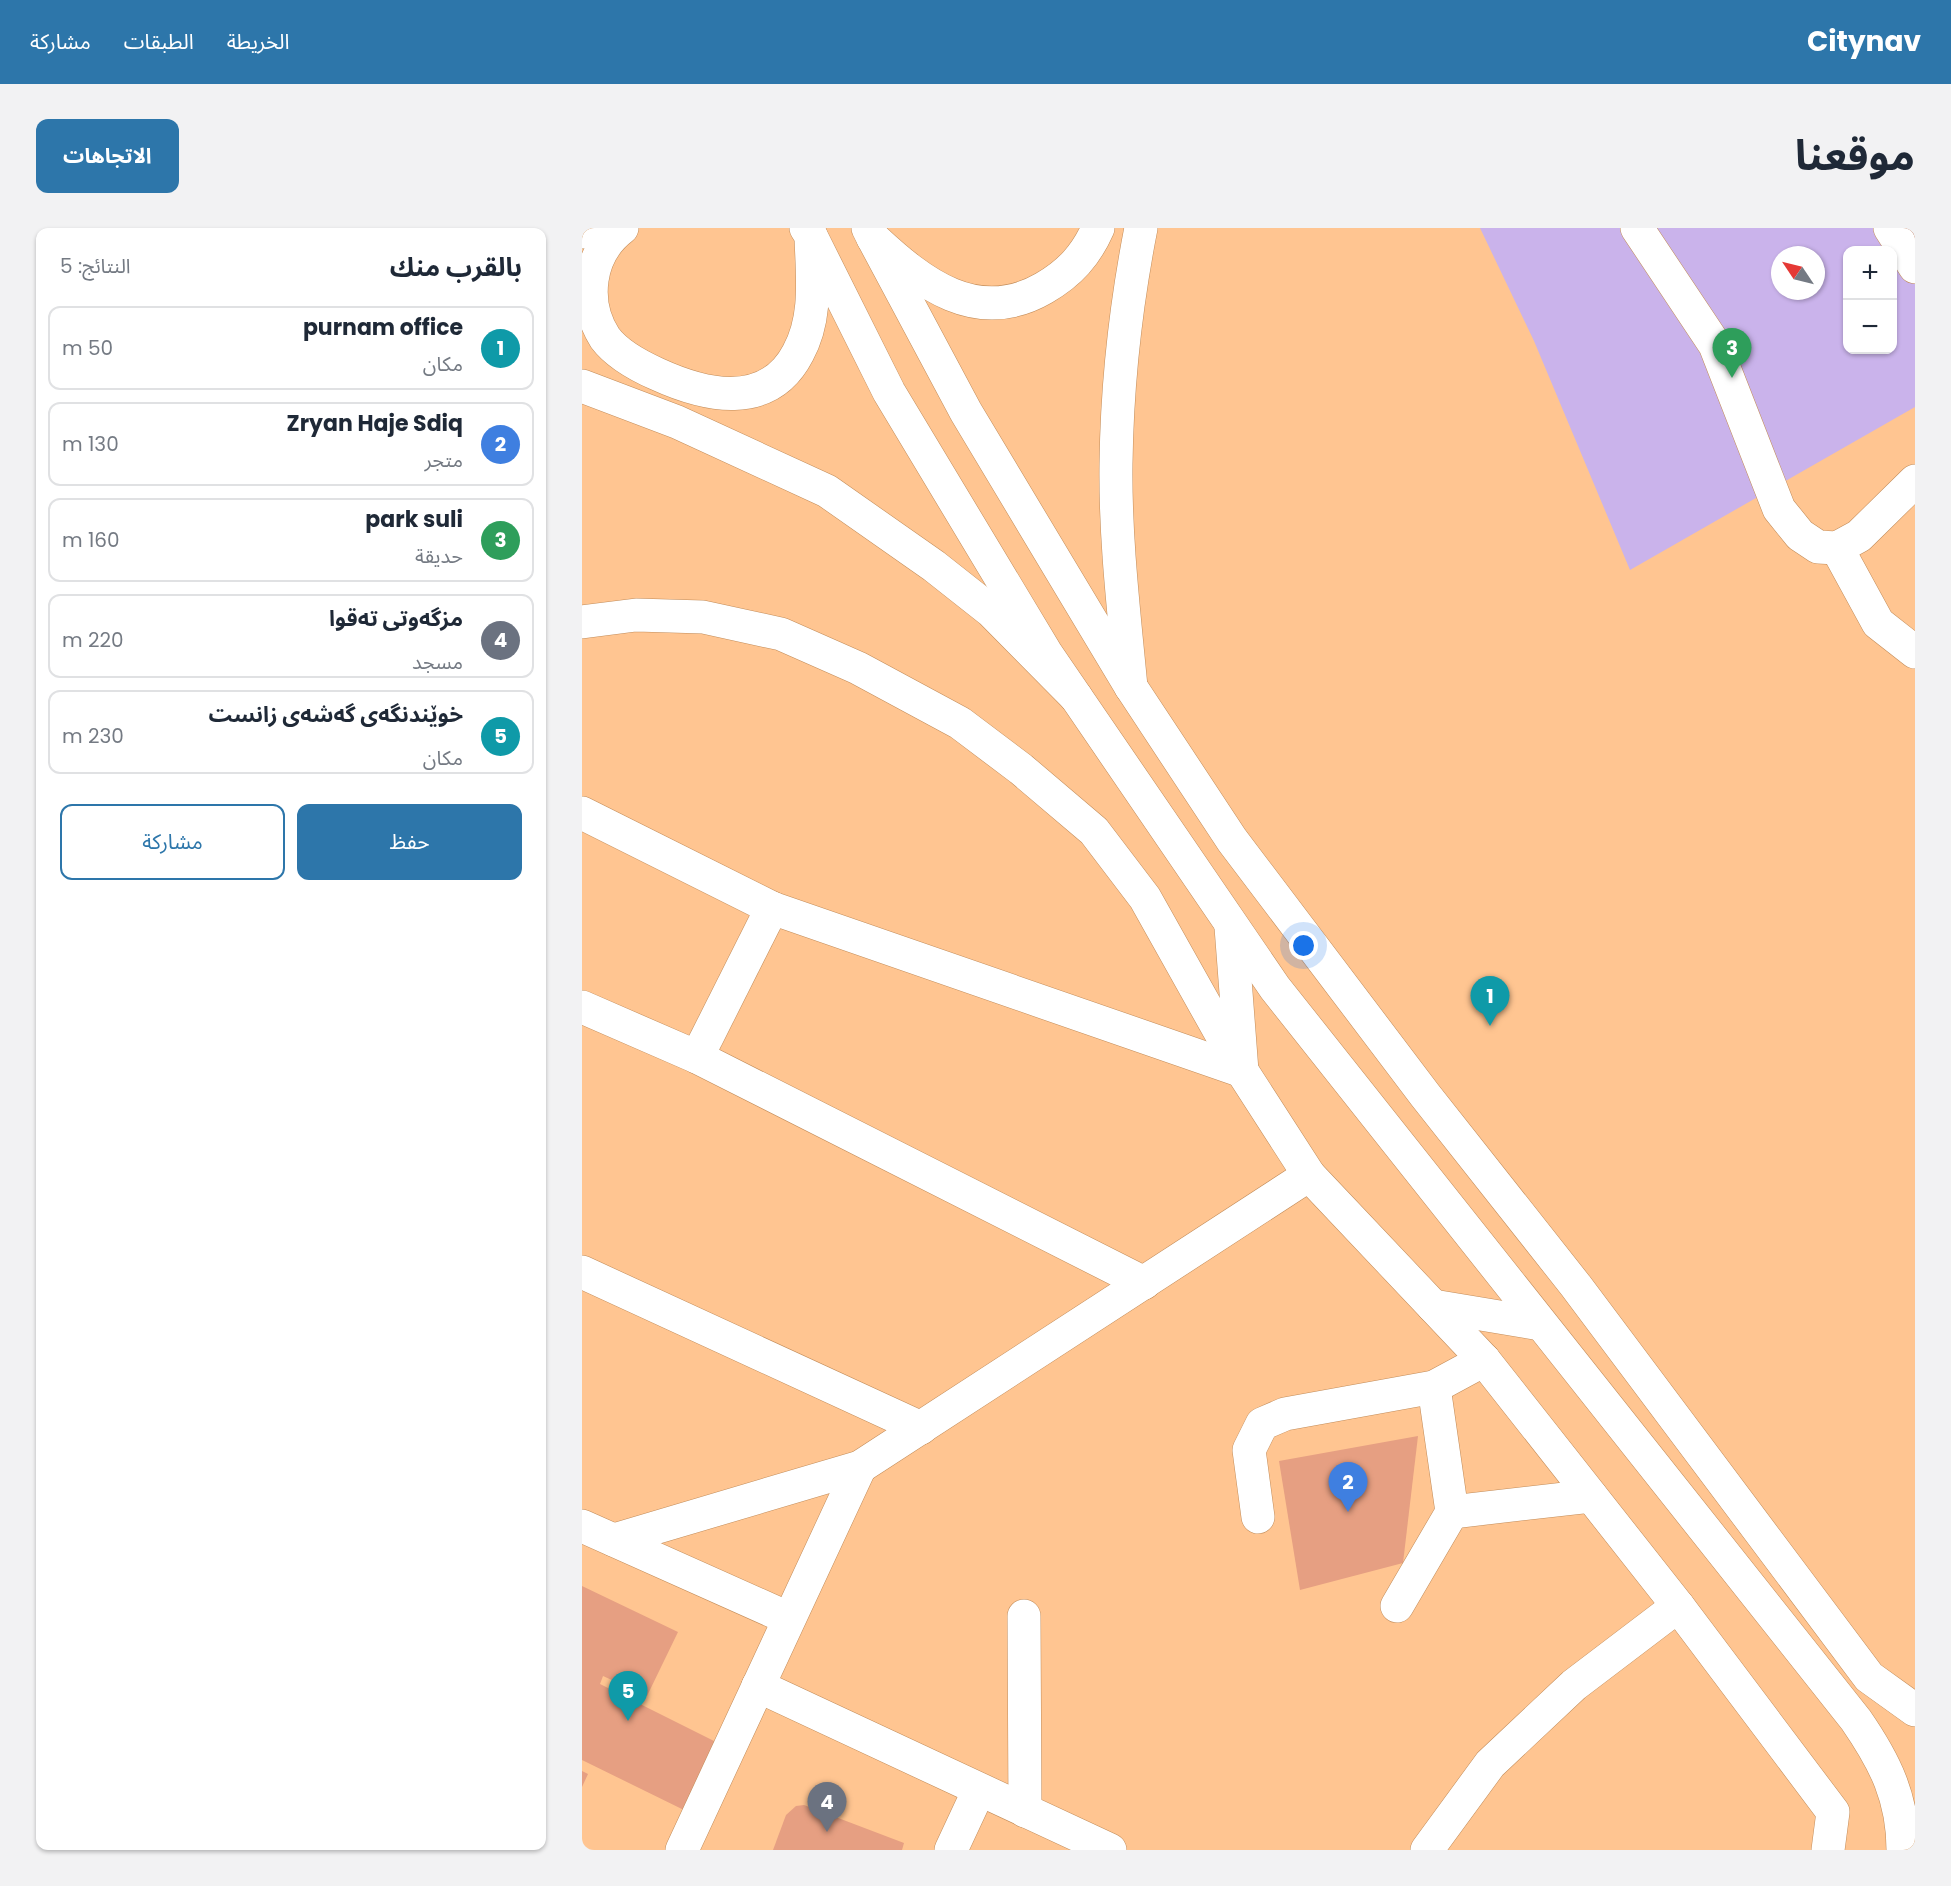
<!DOCTYPE html>
<html lang="ar">
<head>
<meta charset="utf-8">
<style>
  body { margin:0; font-family:Poppins,"Noto Sans Arabic",sans-serif; background:#f2f2f3; color:#1f2937; direction:rtl }
  .controls { position:absolute; right:18px; top:18px; display:grid; overflow:hidden; border-radius:12px; box-shadow:0 2px 4px #0004 }
  .controls button { width:54px; height:54px; display:grid; place-items:center; padding:0; border:0; border-bottom:2px solid #e0e1e3; background:#fff; color:#1f2937; font:30px sans-serif }
  .compass { position:absolute; left:1189px; top:18px; width:54px; height:54px; border-radius:50%; background:#fff; box-shadow:0 2px 4px #0004; rotate:305deg }
  .you { position:absolute; left:722px; top:718px; width:21px; height:21px; margin:-15px; border:4px solid #fff; border-radius:50%; background:#1a73e8; box-shadow:0 0 0 9px #1a73e833 }
  .badge { display:grid; place-items:center; width:39px; height:39px; border-radius:50%; background:#2d76aa; color:#fff; font-size:20px; font-weight:700 }
  .pin { position:absolute; translate:-50% -50px; filter:drop-shadow(0 2px 3px #0008) }
  .pin::after { content:''; position:absolute; top:32px; width:21px; height:18px; background:inherit; clip-path:polygon(0 0,100% 0,50% 100%) }
  .list { margin:0; padding:0; list-style:none }
  h2 { display:flex; justify-content:space-between; align-items:center; height:78px; margin:0; padding:0 24px; font-size:26px }
  h2 small { font-size:20px; font-weight:400; color:#747a83 }
  .list li { display:grid; grid-template-columns:39px 1fr auto; gap:18px; align-items:center; box-sizing:border-box; height:84px; margin:0 12px 12px; padding:0 12px; border:2px solid #e0e1e3; border-radius:12px }
  .list b { display:block; font-size:22px; white-space:nowrap }
  .list p { margin:0; font-size:20px; white-space:nowrap; color:#747a83 }
  .list em { font-size:20px; font-style:normal; color:#747a83 }
  .actions { display:flex; gap:12px; padding:18px 24px }
  .actions a { flex:1; padding:14px 0; border:2px solid #2d76aa; border-radius:12px; text-align:center; font-size:21px; color:#2d76aa }
  .actions .main { background:#2d76aa; color:#fff }
  .map { position:relative; flex:none; width:1333px; height:1622px; overflow:hidden; direction:ltr; border-radius:12px }
  header { display:flex; align-items:center; gap:36px; box-sizing:border-box; height:84px; padding:0 30px; background:#2d76aa; color:#fff }
  header strong { font-size:28px }
  nav { display:flex; gap:33px; margin-inline-start:auto; font-size:21px }
  .intro { display:flex; align-items:center; justify-content:space-between; box-sizing:border-box; height:144px; padding:0 36px }
  h1 { margin:0; font-size:42px }
  .button { padding:15px 27px; border-radius:12px; background:#2d76aa; color:#fff; font-size:21px; font-weight:700 }
  main { display:flex; gap:36px; padding:0 36px }
  aside { flex:1; background:#fff; border-radius:12px; box-shadow:0 2px 4px #0004 }
  .map>svg:first-child { display:block }
  .green { fill:#cab3eb; fill-rule:evenodd }
  .building { fill:#e69f82 }
  .lines { fill:none; stroke-linecap:round; stroke-linejoin:round }
  .street-casing { stroke:#c28c59; stroke-width:34 }
  .secondary-casing { stroke:#c28c59; stroke-width:34 }
  .primary-casing { stroke:#c28c59; stroke-width:34 }
  .street { stroke:#fff; stroke-width:33 }
  .secondary { stroke:#fff; stroke-width:33 }
  .primary { stroke:#fff; stroke-width:33 }
</style>
</head>
<body>
<header>
<strong>Citynav</strong>
<nav><a>الخريطة</a><a>الطبقات</a><a>مشاركة</a></nav>
</header>
<div class="intro"><h1>موقعنا</h1><a class="button">الاتجاهات</a></div>
<main>
<div class="map">
<svg width="1333" height="1622" viewBox="0 0 1333 1622">
  <rect width="100%" height="100%" fill="#ffc591"/>
  <path class="green" d="M898 0H1333V179L1048 342 952 113ZM1266 22H1310V122H1266ZM1198 27H1234V63H1198Z"/>
  <g class="building">
    <path d="M836 1208 821 1335 718 1362 697 1233Z"/>
    <path d="M0 1358 96 1404 65 1468 21 1448 18 1456 140 1517 106 1584 0 1532Z"/>
    <path d="M0 1543 6 1546 0 1559Z"/>
    <path d="M222 1577 322 1615 320 1622H191L204 1587 214 1578Z"/>
  </g>
  <g class="lines">
    <defs>
      <g id="street">
        <path d="M1055 0 1133 117 1197 281 1218 307 1236 319 1255 320 1277 308 1333 253"/>
        <path d="M1308 0 1333 39"/>
        <path d="M1255 320 1296 395 1333 424"/>
        <path d="M0 394 54 387 121 389 199 406 276 440 378 495 439 541 512 603 563 670 660 843 727 947 902 1132 1096 1378 1251 1584 1246 1622"/>
        <path d="M0 585 190 680 660 843"/>
        <path d="M0 779 115 829 562 1055"/>
        <path d="M115 829 190 680"/>
        <path d="M0 1044 339 1200"/>
        <path d="M870 1284 1009 1268"/>
        <path d="M676 1289 667 1222 680 1196 703 1186 852 1159 902 1132"/>
        <path d="M0 1298 206 1390"/>
        <path d="M32 1312 278 1239 727 947"/>
        <path d="M815 1378 870 1284 852 1159"/>
        <path d="M442 1388 443 1583"/>
        <path d="M176 1458 528 1622"/>
        <path d="M100 1622 278 1239"/>
        <path d="M369 1622 397 1562"/>
        <path d="M845 1622 908 1536 992 1457 1096 1378"/>
      </g>
      <g id="secondary">
        <path d="M229 8 307 164 464 425 693 760 1274 1492C1303 1534 1321 1570 1321 1622"/>
        <path d="M291 10 384 184 549 459 650 612 843 867 994 1058 1287 1449 1333 1482"/>
        <path d="M649 699 660 843"/>
        <path d="M851 1078 959 1096"/>
      </g>
      <g id="primary">
        <path d="M40 0C6 26 0 74 23 110 35 126 57 138 75 146 123 168 186 183 216 125 236 89 230 47 229 8L224 0"/>
        <path d="M286 0 291 10C339 55 395 99 462 60 488 45 504 27 516 0"/>
        <path d="M0 4 8 0"/>
        <path d="M0 158 95 194 245 263 352 338 409 383 494 469"/>
        <path d="M549 459C542 385 533 310 534 236 535 159 544 76 559 0"/>
      </g>
    </defs>
    <use href="#street" class="street-casing"/>
    <use href="#secondary" class="secondary-casing"/>
    <use href="#primary" class="primary-casing"/>
    <use href="#street" class="street"/>
    <use href="#secondary" class="secondary"/>
    <use href="#primary" class="primary"/>
  </g>
</svg>
<div class="controls">
<button>+</button>
<button>−</button>
</div>
<svg class="compass" viewBox="-18 -18 36 36"><path d="M0-13l5 13h-10z" fill="#e53935"/><path d="M0 13l5-13h-10z" fill="#747a83"/></svg>
<div class="you"></div>
<div class="pin badge" style="left:908px;top:798px;background:#0f9aa8">1</div>
<div class="pin badge" style="left:766px;top:1284px;background:#3f7fe0">2</div>
<div class="pin badge" style="left:1150px;top:150px;background:#2e9e5b">3</div>
<div class="pin badge" style="left:245px;top:1604px;background:#6b7280">4</div>
<div class="pin badge" style="left:46px;top:1493px;background:#0f9aa8">5</div>
</div>
<aside>
<h2>بالقرب منك<small>النتائج: 5</small></h2>
<ul class="list">
<li><span class="badge" style="background:#0f9aa8">1</span><div><b>purnam office</b><p>مكان</p></div><em>50 m</em></li>
<li><span class="badge" style="background:#3f7fe0">2</span><div><b>Zryan Haje Sdiq</b><p>متجر</p></div><em>130 m</em></li>
<li><span class="badge" style="background:#2e9e5b">3</span><div><b>park suli</b><p>حديقة</p></div><em>160 m</em></li>
<li><span class="badge" style="background:#6b7280">4</span><div><b>مزگەوتی تەقوا</b><p>مسجد</p></div><em>220 m</em></li>
<li><span class="badge" style="background:#0f9aa8">5</span><div><b>خوێندنگەی گەشەی زانست</b><p>مكان</p></div><em>230 m</em></li>
</ul>
<div class="actions"><a class="main">حفظ</a><a>مشاركة</a></div>
</aside>
</main>
</body>
</html>
